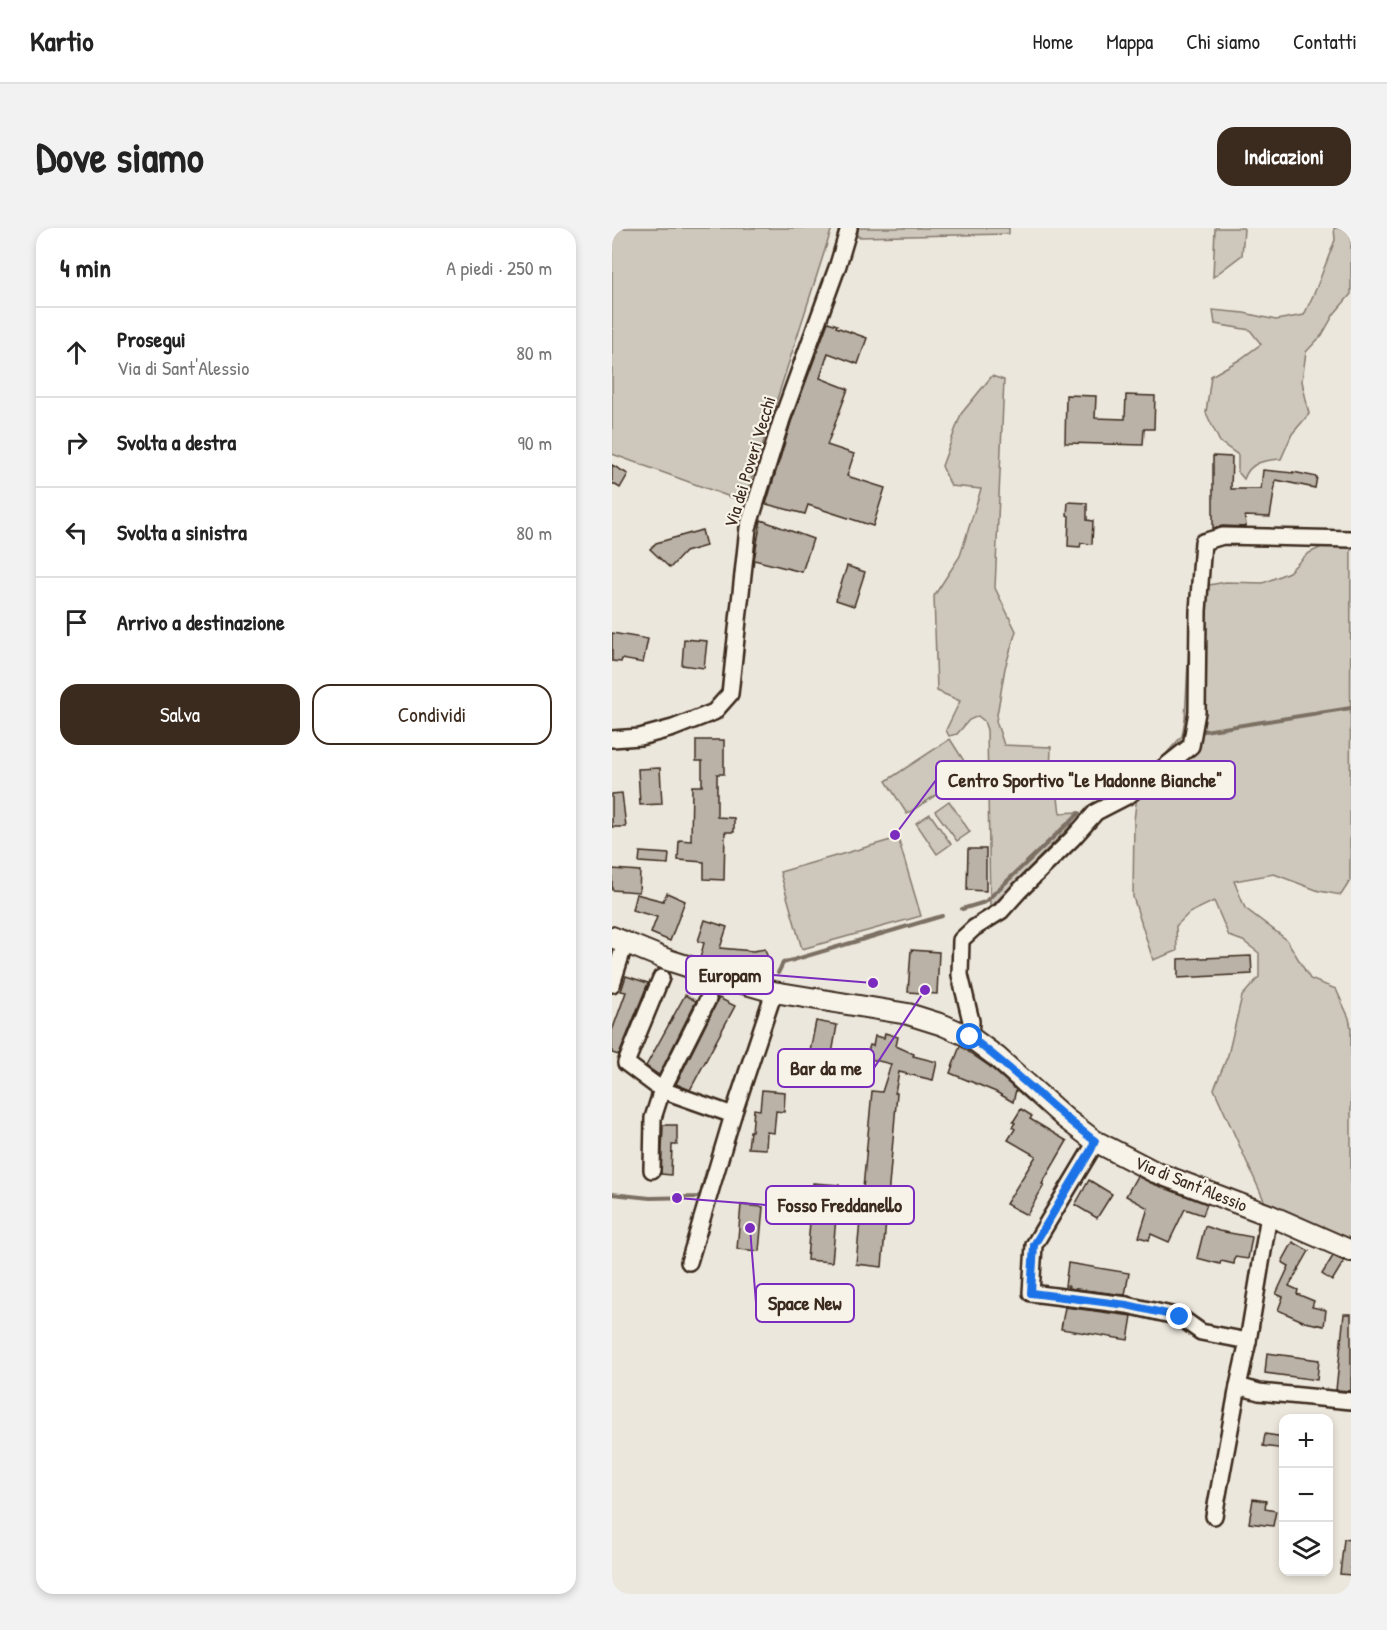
<!DOCTYPE html>
<html lang="it">
<head>
<meta charset="utf-8">
<style>
  body { margin:0; font-family:"Patrick Hand",sans-serif; background:#f2f2f2; color:#222 }
  .controls { position:absolute; right:18px; bottom:18px; display:grid; overflow:hidden; border-radius:12px; box-shadow:0 3px 9px #0003 }
  .controls button { width:54px; height:54px; display:grid; place-items:center; padding:0; border:0; border-bottom:2px solid #e0e0e0; background:#fff; color:#222; font:30px sans-serif }
  .stop { position:absolute; width:18px; height:18px; margin:-14px; border:4px solid #1a73e8; border-radius:50%; background:#fff }
  .stop.end { background:#1a73e8; border-color:#fff; box-shadow:0 2px 6px #0008 }
  .list { margin:0; padding:0; list-style:none }
  h2 { display:flex; justify-content:space-between; align-items:center; height:78px; margin:0; padding:0 24px; font-size:26px }
  h2 small { font-size:20px; font-weight:400; color:#767676 }
  .list li { display:grid; grid-template-columns:39px 1fr auto; gap:18px; align-items:center; box-sizing:border-box; height:90px; padding:0 24px; border-top:2px solid #e0e0e0 }
  .list b { display:block; font-size:22px; white-space:nowrap }
  .list p { margin:0; font-size:20px; white-space:nowrap; color:#767676 }
  .list em { font-size:20px; font-style:normal; color:#767676 }
  .actions { display:flex; gap:12px; padding:18px 24px }
  .actions a { flex:1; padding:14px 0; border:2px solid #3b2a1e; border-radius:18px; text-align:center; font-size:21px; color:#3b2a1e }
  .actions .main { background:#3b2a1e; color:#fff }
  .icon { flex:none; width:33px; height:33px; fill:none; stroke:currentColor; stroke-width:2; stroke-linecap:round; stroke-linejoin:round }
  .map { position:relative; flex:none; width:739px; height:1366px; overflow:hidden; border-radius:18px }
  header { display:flex; align-items:center; gap:36px; box-sizing:border-box; height:84px; padding:0 30px; background:#fff; border-bottom:2px solid #e0e0e0 }
  header strong { font-size:28px }
  nav { display:flex; gap:33px; margin-inline-start:auto; font-size:21px }
  .intro { display:flex; align-items:center; justify-content:space-between; box-sizing:border-box; height:144px; padding:0 36px }
  h1 { margin:0; font-size:42px }
  .button { padding:15px 27px; border-radius:18px; background:#3b2a1e; color:#fff; font-size:21px; font-weight:700 }
  main { display:flex; gap:36px; padding:0 36px }
  aside { flex:1; background:#fff; border-radius:18px; box-shadow:0 3px 9px #0003 }
  .map>svg:first-child { display:block }
  .green { fill:#cec8bc; stroke:#84796d; stroke-width:1.5 }
  .lines { fill:none; stroke-linecap:round; stroke-linejoin:round }
  .stream { stroke:#7c7064; stroke-width:4 }
  .building { fill:#bab2a7; stroke:#3b2a1e; stroke-width:1.5 }
  .minor-casing { stroke:#3b2a1e; stroke-width:20 }
  .tertiary-casing { stroke:#3b2a1e; stroke-width:24 }
  .minor { stroke:#f7f3e8; stroke-width:15 }
  .tertiary { stroke:#f7f3e8; stroke-width:20 }
  .route { stroke:#1a73e8; stroke-width:8 }
  .labels { text-anchor:middle; stroke-width:4.5; stroke-linejoin:round; paint-order:stroke }
  .street-label { font-size:18px; fill:#3b2a1e; stroke:#f7f3e8 }
  .leader { fill:none; stroke:#7b2cbf; stroke-width:2 }
  .callout-dot { fill:#7b2cbf; stroke:#f7f3e8; stroke-width:2 }
  .callout { fill:#f7f3e8; stroke:#7b2cbf; stroke-width:2 }
  .callout-label { font-size:20px; text-anchor:middle; font-weight:bold; fill:#3b2a1e }
</style>
</head>
<body>
<header>
<strong>Kartio</strong>
<nav><a>Home</a><a>Mappa</a><a>Chi siamo</a><a>Contatti</a></nav>
</header>
<div class="intro"><h1>Dove siamo</h1><a class="button">Indicazioni</a></div>
<main>
<aside>
<h2>4 min<small>A piedi · 250 m</small></h2>
<ul class="list">
<li><svg class="icon" aria-label="ahead" viewBox="0 0 24 24"><path d="M12 20V5M6 11l6-6 6 6"/></svg><div><b>Prosegui</b><p>Via di Sant'Alessio</p></div><em>80 m</em></li>
<li><svg class="icon" aria-label="right" viewBox="0 0 24 24"><path d="M7 20v-9h11M14 6l5 5-5 5"/></svg><div><b>Svolta a destra</b></div><em>90 m</em></li>
<li><svg class="icon" aria-label="left" viewBox="0 0 24 24"><path d="M17 20v-9H6M10 6l-5 5 5 5"/></svg><div><b>Svolta a sinistra</b></div><em>80 m</em></li>
<li><svg class="icon" aria-label="arrive" viewBox="0 0 24 24"><path d="M6 21V4h12l-3 4 3 4H6"/></svg><div><b>Arrivo a destinazione</b></div></li>
</ul>
<div class="actions"><a class="main">Salva</a><a>Condividi</a></div>
</aside>
<div class="map">
<svg width="739" height="1366" viewBox="0 0 739 1366">
  <rect width="100%" height="100%" fill="#ece7dc"/>
  <filter id="ink" filterUnits="userSpaceOnUse"><feTurbulence type="fractalNoise" baseFrequency=".0167" numOctaves="2"/><feDisplacementMap in="SourceGraphic" scale="12" xChannelSelector="R" yChannelSelector="G"/><feConvolveMatrix kernelMatrix="1 2 1 2 8 2 1 2 1" color-interpolation-filters="sRGB"/></filter>
  <g filter="url(#ink)">
    <g class="green">
      <path d="M0 0H220L132 274 0 226Z"/>
      <path d="M246 0H397V6L246 9Z"/>
      <path d="M603 0H631L632 1 630 27 601 49Z"/>
      <path d="M722 0H739V66L722 86 710 107 694 124 690 153 697 186 680 206 669 231C652 232 638 234 632 251L626 244V227L608 214 594 185 599 148 627 132 649 116 638 102 603 96 601 82 632 85 664 92 692 87 704 61 723 12Z"/>
      <path d="M380 148 392 152 383 360 404 403 393 440 384 493 392 517 439 519 438 546 470 548 461 561 446 570 448 585 466 584 457 599 378 680 375 502 372 493 366 488 357 492 345 506 337 508 334 502 348 473 325 463 322 368 348 328 369 261 339 258 330 238 349 186Z"/>
      <path d="M714 303H739L738 653 729 667 707 663 662 646 622 653 633 680 675 712 698 751 724 761 737 790 739 800V1013L697 993 655 979 602 861 616 827 630 768 647 749V725L631 713 617 708 602 673 577 685 564 698 565 723 541 732 521 669 522 593 527 549 553 527 570 508 573 491 580 360 614 354 651 355 677 344 695 326 714 317Z"/>
      <path d="M338 511 359 544 295 586 274 553Z"/>
      <path d="M337 573 358 604 345 613 323 583Z"/>
      <path d="M318 586 339 616 325 626 304 595Z"/>
      <path d="M286 610 309 688 190 721 168 644Z"/>
    </g>
    <g class="lines">
      <g class="stream">
        <path d="M586 504 739 480"/>
        <path d="M489 572C520 554 549 534 575 509"/>
        <path d="M350 681 373 674 467 585"/>
        <path d="M166 745 171 735 330 688"/>
        <path d="M0 966 38 970 86 969 89 966 95 943"/>
      </g>
    </g>
    <g class="building">
      <path d="M216 94 225 97 224 99 255 110 246 136 216 125 208 150 236 161 215 217 242 226 235 248 273 260 261 298 196 277 193 286 154 276 179 194Z"/>
      <path d="M454 167 484 168 483 190 513 191 514 167 543 168 542 201H532L531 217 453 215Z"/>
      <path d="M601 228 620 229 619 261H649L651 242 681 245V244L705 249 703 260 664 252 658 289 633 288 634 299 611 298 601 300Z"/>
      <path d="M0 237 16 246 8 260 0 255Z"/>
      <path d="M456 274 475 275V292L481 293 480 316 469 315 468 319 456 318 457 288 455 287Z"/>
      <path d="M149 292 201 311 190 344 142 332Z"/>
      <path d="M90 302 94 318 73 324 58 340 38 321 44 315Z"/>
      <path d="M235 338 253 344 242 378 224 372Z"/>
      <path d="M0 405 36 411 31 435 10 431 9 434 0 433Z"/>
      <path d="M72 411 95 413 92 440 70 437Z"/>
      <path d="M84 512H112V546H105V589L122 590V604H113L112 652 92 651V634L66 632 67 612 79 613 80 558H90V533H84Z"/>
      <path d="M48 540 50 576 28 577 26 541Z"/>
      <path d="M10 565 14 599H0V566Z"/>
      <path d="M356 621H374V663L355 662Z"/>
      <path d="M28 624 57 626 56 636 27 634Z"/>
      <path d="M0 641 28 643 27 664 0 662Z"/>
      <path d="M55 665 73 673 58 713 39 705 45 689 20 682 24 666 51 673Z"/>
      <path d="M93 692 115 699 108 720 141 723 153 721 159 740 135 744 88 730 92 715 86 713Z"/>
      <path d="M299 722 327 724 325 766 296 764Z"/>
      <path d="M639 728 640 746 566 750V731Z"/>
      <path d="M14 748 36 755 7 827 0 825V803L14 764 9 763Z"/>
      <path d="M73 767 84 773 47 847 34 838Z"/>
      <path d="M107 770 123 778 78 862 64 856Z"/>
      <path d="M204 793 225 797 219 832 197 828Z"/>
      <path d="M273 805 286 809 284 818 302 826 301 828 325 834 321 852 287 844 283 865H285L270 1039 244 1036 260 863 270 864 279 836 254 830 258 817 261 818 263 808 272 810Z"/>
      <path d="M348 818 377 838 404 862 401 874 384 864 338 845Z"/>
      <path d="M150 862 173 864 172 884 164 883 162 905 155 904 154 921 136 920 138 903H140L142 881 148 882Z"/>
      <path d="M409 881 420 888 418 891 455 913 430 956 432 957 415 987 394 976 424 928 396 912 403 901 400 899 403 895 401 894Z"/>
      <path d="M51 897H65V917H60L59 947 49 946Z"/>
      <path d="M525 948 539 955 595 976 591 987 573 981 557 1014 539 1006 537 1012 527 1009 536 980 514 968Z"/>
      <path d="M477 952 500 966 485 990 463 977Z"/>
      <path d="M201 955 227 957 220 1034 195 1032Z"/>
      <path d="M129 977 151 979 147 1023 125 1021Z"/>
      <path d="M593 998 607 1003 640 1009 636 1031 623 1029 622 1036 609 1033 608 1036 585 1030Z"/>
      <path d="M681 1014 697 1023 677 1058 686 1062 685 1066 702 1073 700 1079 714 1082 712 1098 693 1094 666 1082 671 1069 664 1066 677 1038 670 1034Z"/>
      <path d="M721 1028 732 1033 720 1053 710 1046Z"/>
      <path d="M456 1035 517 1045 513 1067 456 1060 457 1058H453Z"/>
      <path d="M453 1079 520 1088 516 1112 449 1101Z"/>
      <path d="M732 1086H739V1163L724 1162Z"/>
      <path d="M655 1125 707 1132 705 1152 653 1145Z"/>
      <path d="M653 1206 672 1209V1221L651 1218Z"/>
      <path d="M641 1271 654 1273 653 1281 664 1283 661 1298 637 1295Z"/>
      <path d="M732 1311 739 1312V1347L728 1346Z"/>
    </g>
    <g class="lines">
      <defs>
        <g id="minor">
          <path d="M0 511 28 509 61 500 102 484 118 466 136 300 170 191 226 37 237 0"/>
          <path d="M49 750 14 835 50 862 96 771"/>
          <path d="M0 756 13 715"/>
          <path d="M358 809 359 793 348 747 349 712 362 700 389 683 407 663 460 611 484 584 517 567 579 518 585 484 586 383 591 314 611 308 739 311"/>
          <path d="M483 913 479 922 422 1017 419 1065 515 1077 568 1089 589 1104 636 1113"/>
          <path d="M40 942 41 890 50 862 121 887"/>
          <path d="M77 1034 121 887 162 764"/>
          <path d="M626 1158 647 1164 739 1173"/>
          <path d="M602 1288 626 1158 636 1113 657 987"/>
        </g>
        <path id="tertiary" d="M0 709 56 732 106 748 162 764 296 786 331 797 358 809 385 829 454 891 483 913 543 944 657 987 739 1023"/>
      </defs>
      <use href="#minor" class="minor-casing"/>
      <use href="#tertiary" class="tertiary-casing"/>
      <use href="#minor" class="minor"/>
      <use href="#tertiary" class="tertiary"/>
    </g>
  </g>
  <g class="lines" filter="url(#ink)">
    <path class="route" d="M358 809C402 841 439 880 483 913L479 922 422 1017 419 1065 515 1077 568 1089"/>
  </g>
  <g class="labels">
    <g class="street-label">
      <text transform="translate(138 234) rotate(-73)" y="6">Via dei Poveri Vecchi</text>
      <text transform="translate(579 956) rotate(22)" y="6">Via di Sant'Alessio</text>
    </g>
  </g>
  <path class="leader" d="M283 607L324 552M261 755L161 747M313 762L262 840M65 970L154 977M138 1000L144 1075"/>
  <g class="callout-dot">
    <circle cx="283" cy="607" r="6"/>
    <circle cx="261" cy="755" r="6"/>
    <circle cx="313" cy="762" r="6"/>
    <circle cx="65" cy="970" r="6"/>
    <circle cx="138" cy="1000" r="6"/>
  </g>
  <g class="callout">
    <rect x="324" y="533" width="299" height="38" rx="6"/>
    <rect x="74" y="728" width="87" height="38" rx="6"/>
    <rect x="166" y="821" width="96" height="38" rx="6"/>
    <rect x="154" y="958" width="148" height="38" rx="6"/>
    <rect x="144" y="1056" width="98" height="38" rx="6"/>
  </g>
  <g class="callout-label">
    <text x="473" y="559">Centro Sportivo "Le Madonne Bianche"</text>
    <text x="118" y="754">Europam</text>
    <text x="214" y="847">Bar da me</text>
    <text x="228" y="984">Fosso Freddanello</text>
    <text x="193" y="1082">Space New</text>
  </g>
</svg>
<div class="controls">
<button>+</button>
<button>−</button>
<button><svg class="icon" aria-label="layers" viewBox="0 0 24 24"><path d="M12 4l9 5-9 5-9-5zM3 14l9 5 9-5"/></svg></button>
</div>
<div class="stop" style="left:358px;top:809px"></div>
<div class="stop end" style="left:568px;top:1089px"></div>
</div>
</main>
</body>
</html>
